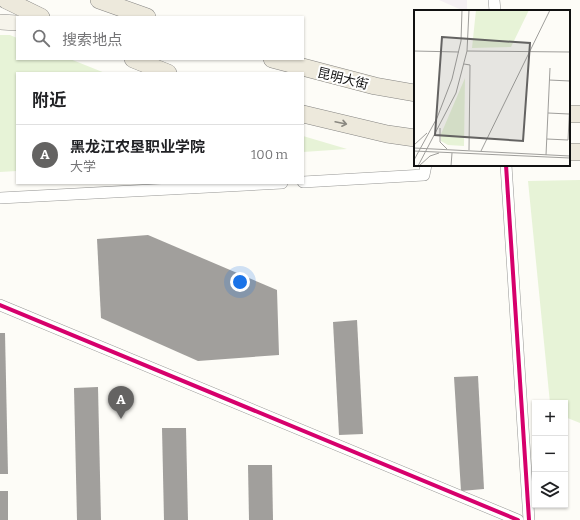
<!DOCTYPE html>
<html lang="zh">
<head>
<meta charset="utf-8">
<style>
  body { margin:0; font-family:Bitter,"Noto Sans SC",serif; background:#f6f6f6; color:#202124 }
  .controls { position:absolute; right:12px; bottom:12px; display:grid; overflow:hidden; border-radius:0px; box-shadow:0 1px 3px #0004 }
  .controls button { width:36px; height:36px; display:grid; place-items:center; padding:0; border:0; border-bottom:1px solid #e0e0e0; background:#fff; color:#202124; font:20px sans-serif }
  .you { position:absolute; left:240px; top:282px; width:14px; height:14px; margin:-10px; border:3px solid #fff; border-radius:50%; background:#1a73e8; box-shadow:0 0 0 6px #1a73e833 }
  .badge { display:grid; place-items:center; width:26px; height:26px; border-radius:50%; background:#646362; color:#fff; font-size:13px; font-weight:700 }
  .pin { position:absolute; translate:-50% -33px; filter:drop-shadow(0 1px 2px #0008) }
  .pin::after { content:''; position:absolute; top:21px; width:14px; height:12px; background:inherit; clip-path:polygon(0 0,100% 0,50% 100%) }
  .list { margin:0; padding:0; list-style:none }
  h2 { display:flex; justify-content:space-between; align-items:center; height:52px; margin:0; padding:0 16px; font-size:17px }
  h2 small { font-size:13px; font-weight:400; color:#757577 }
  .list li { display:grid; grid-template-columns:26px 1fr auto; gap:12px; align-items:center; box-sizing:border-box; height:60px; padding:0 16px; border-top:1px solid #e0e0e0 }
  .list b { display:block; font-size:15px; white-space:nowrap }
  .list p { margin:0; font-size:13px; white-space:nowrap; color:#757577 }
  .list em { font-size:13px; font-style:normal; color:#757577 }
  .icon { flex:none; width:22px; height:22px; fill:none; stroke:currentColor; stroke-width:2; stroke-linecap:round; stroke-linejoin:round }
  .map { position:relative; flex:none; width:580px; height:520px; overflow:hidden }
  .search { position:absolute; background:#fff; box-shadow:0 1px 3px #0004; left:16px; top:16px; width:288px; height:44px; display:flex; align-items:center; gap:10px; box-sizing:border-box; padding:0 14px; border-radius:0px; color:#757577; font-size:15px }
  .panel { position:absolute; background:#fff; box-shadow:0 1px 3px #0004; left:16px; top:72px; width:288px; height:112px; border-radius:0px }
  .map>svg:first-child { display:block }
  .industrial { fill:#f5f0f3 }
  .green { fill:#e7f3d7 }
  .building { fill:#a19f9c }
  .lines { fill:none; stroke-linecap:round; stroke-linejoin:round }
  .minor-casing { stroke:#979795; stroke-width:12 }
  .secondary-casing { stroke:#8e8d8b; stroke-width:16 }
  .primary-casing { stroke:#858482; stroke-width:18 }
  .minor { stroke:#fffffe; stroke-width:11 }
  .secondary { stroke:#f6f4eb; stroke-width:15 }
  .primary { stroke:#ede9dc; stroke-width:17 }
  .cycleway-casing { stroke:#fff; stroke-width:6 }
  .cycleway { stroke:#d6006c; stroke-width:4 }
  .oneway { stroke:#8a8881 }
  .labels { text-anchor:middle; stroke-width:4; stroke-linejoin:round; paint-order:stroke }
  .street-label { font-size:13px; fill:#111; stroke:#fff }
  .inset-road { fill:none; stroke:#9f9e9b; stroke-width:1 }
  .view { fill:#646362; fill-opacity:0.15; stroke:#646362; stroke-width:2 }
  .inset-edge { fill:none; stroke:#111; stroke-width:2 }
</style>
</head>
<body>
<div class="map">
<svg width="580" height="520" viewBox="0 0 580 520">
  <rect width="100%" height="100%" fill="#fdfcf7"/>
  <path class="industrial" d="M439 0H467V11H464Z"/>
  <g class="green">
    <path d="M0 35H10L17 38V59H70L105 73H17V171L0 172Z"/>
    <path d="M303 136 347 149 303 152Z"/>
    <path d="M580 180V423L565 417V403H550L528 181Z"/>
  </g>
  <g class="building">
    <path d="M148 235 277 290 279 355 198 361 101 318 97 239Z"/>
    <path d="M357 320 363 434 339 435 333 322Z"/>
    <path d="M0 333H5L8 474H0Z"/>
    <path d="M478 376 484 489 461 491 454 377Z"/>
    <path d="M98 387 101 520H77L74 388Z"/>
    <path d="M162 428H186L188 520H164Z"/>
    <path d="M248 465H272L273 520H249Z"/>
    <rect x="0" y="491" width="8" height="29"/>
  </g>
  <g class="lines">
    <defs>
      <g id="minor">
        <path d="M494 0 495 11"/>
        <path d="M506 165 529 520"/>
        <path d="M303 182 424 175 426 165"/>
        <path d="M0 198 282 183"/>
        <path d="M0 305 518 520"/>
      </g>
      <path id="secondary" d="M0 22 17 23"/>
      <g id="primary">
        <path d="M6 0 41 17"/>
        <path d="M99 0 147 17"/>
        <path d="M133 59 168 73"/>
        <path d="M272 59 375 86 415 93"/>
        <path d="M303 114 387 134 415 138"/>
        <path d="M569 114H580"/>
        <path d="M569 152H580"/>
      </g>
    </defs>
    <use href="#minor" class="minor-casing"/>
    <use href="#secondary" class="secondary-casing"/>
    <use href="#primary" class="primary-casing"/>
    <use href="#minor" class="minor"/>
    <use href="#secondary" class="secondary"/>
    <use href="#primary" class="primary"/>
    <defs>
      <g id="cycleway">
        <path d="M506 165 529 520"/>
        <path d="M0 305 518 520"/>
      </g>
    </defs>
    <use href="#cycleway" class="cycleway-casing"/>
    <use href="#cycleway" class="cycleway"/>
  </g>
  <defs><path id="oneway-shaft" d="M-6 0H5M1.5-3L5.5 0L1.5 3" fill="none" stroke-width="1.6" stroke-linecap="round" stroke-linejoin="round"/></defs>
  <use class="oneway" href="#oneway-shaft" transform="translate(341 123) rotate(12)"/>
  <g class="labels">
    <g class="street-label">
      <text transform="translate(343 78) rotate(14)" y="5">昆明大街</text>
    </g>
  </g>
  <g transform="translate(414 10)">
    <rect width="156" height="156" fill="#fdfcf7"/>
    <path d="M62 0H115L97 37 58 38ZM51 68 50 136 34 135 27 131V124Z" fill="#e7f3d7"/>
    <path class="inset-road" d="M0 41 45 42M53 41 156 42M50 54 56 55 55 140M135 70 156 71M134 103 155 104M26 118V132L33 139M133 129 154 130 156 91M0 135 13 123M0 138 156 146M0 141 156 148M67 141 136 0M132 145 136 58M0 150 23 108 38 69 47 31 48 0M4 156 42 83 53 41 55 0M5 156 16 146 25 143M37 156 38 143"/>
    <path class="view" d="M28 27 116 33 109 131 21 125Z"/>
    <rect width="156" height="156" class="inset-edge"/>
  </g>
</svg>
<div class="controls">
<button>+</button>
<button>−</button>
<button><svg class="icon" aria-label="layers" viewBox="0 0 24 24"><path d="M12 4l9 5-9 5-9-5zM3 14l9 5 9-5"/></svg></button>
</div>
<div class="you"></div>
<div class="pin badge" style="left:121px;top:419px">A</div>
<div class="search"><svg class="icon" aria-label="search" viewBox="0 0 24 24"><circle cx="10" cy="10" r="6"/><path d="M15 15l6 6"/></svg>搜索地点</div>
<section class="panel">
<h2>附近<small></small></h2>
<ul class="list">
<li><span class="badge">A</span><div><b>黑龙江农垦职业学院</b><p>大学</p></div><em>100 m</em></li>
</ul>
</section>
</div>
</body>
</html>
